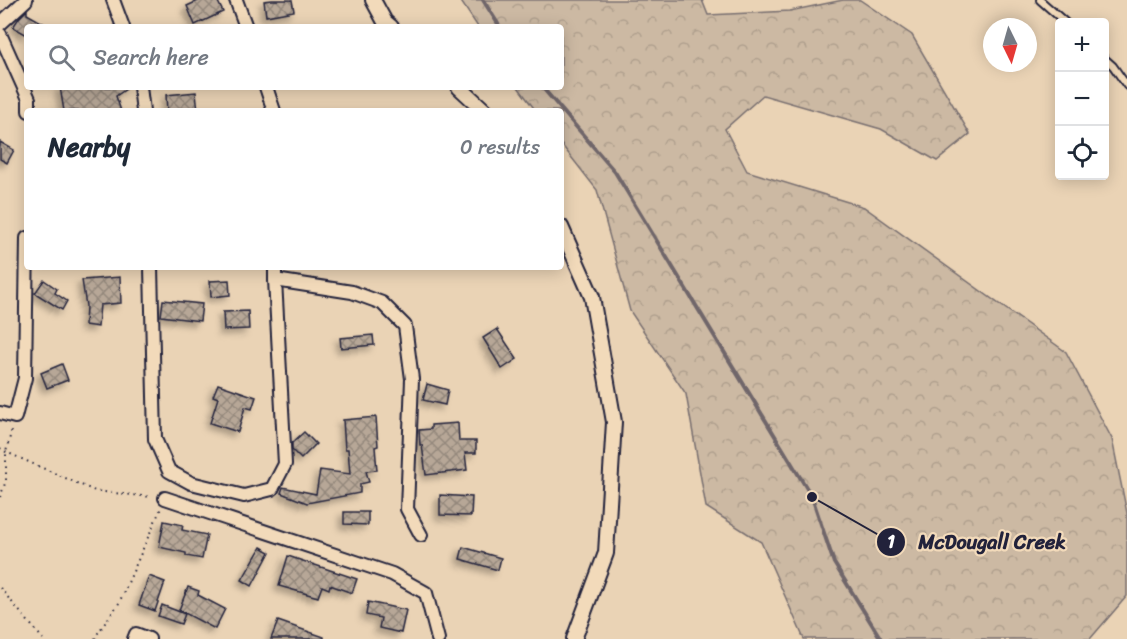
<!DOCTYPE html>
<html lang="en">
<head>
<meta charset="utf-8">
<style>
  body { margin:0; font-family:Sriracha,sans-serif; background:#f6f6f7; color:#1f2937 }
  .controls { position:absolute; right:18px; top:18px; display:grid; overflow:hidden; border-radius:6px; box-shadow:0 3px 15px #0003 }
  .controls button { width:54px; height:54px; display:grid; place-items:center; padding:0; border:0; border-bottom:2px solid #e0e1e3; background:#fff; color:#1f2937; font:30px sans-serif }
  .compass { position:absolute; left:983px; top:18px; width:54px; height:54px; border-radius:50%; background:#fff; box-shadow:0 3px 15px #0003; rotate:175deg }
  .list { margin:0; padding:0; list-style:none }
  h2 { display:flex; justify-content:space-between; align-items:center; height:78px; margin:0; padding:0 24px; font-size:26px }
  h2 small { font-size:20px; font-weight:400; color:#747a83 }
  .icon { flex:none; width:33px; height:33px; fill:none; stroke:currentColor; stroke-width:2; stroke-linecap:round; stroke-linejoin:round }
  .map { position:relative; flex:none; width:1127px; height:639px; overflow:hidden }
  .search { position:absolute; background:#fff; box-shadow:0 3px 15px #0003; left:24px; top:24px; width:540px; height:66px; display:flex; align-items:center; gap:15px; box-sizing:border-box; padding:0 21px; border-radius:6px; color:#747a83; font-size:22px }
  .panel { position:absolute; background:#fff; box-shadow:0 3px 15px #0003; left:24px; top:108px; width:540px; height:162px; border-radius:6px }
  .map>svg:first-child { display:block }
  .forest { fill:url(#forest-crowns); stroke:#776e6f; stroke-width:1.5 }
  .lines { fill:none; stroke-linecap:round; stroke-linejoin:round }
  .stream { stroke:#6f666a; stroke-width:4 }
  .building { fill:url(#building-cross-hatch); stroke:#22223b; stroke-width:1.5; filter:url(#shadow) }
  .service-casing { stroke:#22223b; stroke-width:10 }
  .minor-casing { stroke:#22223b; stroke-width:16 }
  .tertiary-casing { stroke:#22223b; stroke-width:18 }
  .path { stroke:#22223b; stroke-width:2; stroke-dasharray:1.5 4.5; stroke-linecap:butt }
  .service { stroke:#f2daba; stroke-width:6 }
  .minor { stroke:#f2daba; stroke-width:12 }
  .tertiary { stroke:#f2daba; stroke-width:14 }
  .leader { fill:none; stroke:#22223b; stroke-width:2 }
  .callout-dot { fill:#22223b; stroke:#f2daba; stroke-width:2 }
  .mark-label { font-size:18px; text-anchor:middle; font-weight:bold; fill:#fff }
  .callout-label { font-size:20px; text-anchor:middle; font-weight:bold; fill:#22223b; stroke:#f2daba; stroke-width:4.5; stroke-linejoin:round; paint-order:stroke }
</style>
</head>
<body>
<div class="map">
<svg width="1127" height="639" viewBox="0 0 1127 639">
  <defs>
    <pattern id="forest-crowns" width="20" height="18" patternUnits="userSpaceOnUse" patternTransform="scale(1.5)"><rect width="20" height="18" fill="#ccb9a3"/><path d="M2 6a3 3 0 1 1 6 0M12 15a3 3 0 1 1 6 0" fill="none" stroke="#af9f8d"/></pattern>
    <pattern id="building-cross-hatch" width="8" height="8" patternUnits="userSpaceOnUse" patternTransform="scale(1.5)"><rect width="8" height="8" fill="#b7a797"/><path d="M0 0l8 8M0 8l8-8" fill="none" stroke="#94887c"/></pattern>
    <filter id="shadow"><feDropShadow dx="-4.5" dy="4.5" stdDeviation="3" flood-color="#0004"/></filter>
  </defs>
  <rect width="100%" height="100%" fill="#ead3b5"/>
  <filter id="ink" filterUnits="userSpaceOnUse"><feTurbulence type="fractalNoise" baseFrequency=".0167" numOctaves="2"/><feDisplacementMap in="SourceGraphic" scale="12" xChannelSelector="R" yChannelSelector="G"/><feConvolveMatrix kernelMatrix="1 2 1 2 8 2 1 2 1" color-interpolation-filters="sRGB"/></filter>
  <g filter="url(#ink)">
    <path class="forest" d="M460 0H702L708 15 790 11 843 0H860L912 35 970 134 937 161 881 129 763 95 725 129 747 171 864 207 1066 352 1112 439 1127 513V596L1090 639H804L761 542 706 507 686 394 630 311 597 190 561 144V111H536L518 87H561V27H478Z"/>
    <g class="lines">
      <g class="stream">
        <path d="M483 0 500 27"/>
        <path d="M542 87 615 172 812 497 834 563 881 639"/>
      </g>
    </g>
    <g class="building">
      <path d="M200 0H217L223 12 195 25 187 6Z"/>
      <path d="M272 0H292L294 11 266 16 264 1Z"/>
      <path d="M27 10V14L50 27H27V35L13 27 19 18Z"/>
      <path d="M60 87H129L116 96 121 111H64Z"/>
      <path d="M196 92 198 111H167L166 95Z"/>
      <path d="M0 142 14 150 7 163 0 159Z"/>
      <path d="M120 277 121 303 100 305 98 327 85 325 86 306 82 280Z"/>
      <path d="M44 280 57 289 55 293 67 301 62 310 35 293Z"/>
      <path d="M229 280 230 295 211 297 210 281Z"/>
      <path d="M163 300 202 304 200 321 161 316Z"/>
      <path d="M248 311 249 329 224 330 223 312Z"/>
      <path d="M497 329 517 359 502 369 483 338Z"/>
      <path d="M373 335 374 345 341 348 340 338Z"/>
      <path d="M62 364 68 380 47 388 41 373Z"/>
      <path d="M218 384 256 397 252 409 245 407 238 432 210 423 218 398 213 396Z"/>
      <path d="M427 384 448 390 445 405 423 400Z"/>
      <path d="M376 417 378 446 375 447 377 470 366 471 369 482 360 484V493L307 503 281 493 283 487 316 494 320 470 350 474 348 449H345L343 420Z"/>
      <path d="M458 423 459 441H476V453H465L467 470 426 475 422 445H420L419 430 431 429V425Z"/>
      <path d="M304 432 316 444 301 459 292 450V443Z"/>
      <path d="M440 495 472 497 471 516 440 515Z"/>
      <path d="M344 512H368V525L344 524Z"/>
      <path d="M164 521 183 525 182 530 207 535 202 559 186 556V553L159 547Z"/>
      <path d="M261 547 270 552 252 586 242 580Z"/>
      <path d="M463 547 501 558 498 570 460 559Z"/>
      <path d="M288 556 357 579 352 593 330 585 329 589 322 586 318 597 279 586Z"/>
      <path d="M149 576 165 582 155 611 139 605Z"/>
      <path d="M188 587 199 591 198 595 225 609 215 629 179 610Z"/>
      <path d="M368 602 406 610 401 633 379 628 381 618 366 615Z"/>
      <path d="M162 605 185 614 181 624 158 616Z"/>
      <path d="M278 621 324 637V639H271Z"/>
    </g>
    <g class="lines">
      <defs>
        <g id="service">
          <path d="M1040 0 1065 22"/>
          <path d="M1104 58 1113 66 1127 86"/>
        </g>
        <g id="minor">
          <path d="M113 0 123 27"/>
          <path d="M236 0 246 27"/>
          <path d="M0 24 26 0"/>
          <path d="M0 34 29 99V111"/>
          <path d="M140 87 143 111"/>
          <path d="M266 87 274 111"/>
          <path d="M151 267 155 439 169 471 191 483 244 496 272 489 285 464 275 280"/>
          <path d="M275 267V280L352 292 382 303 405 326 412 379 407 509 421 535"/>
          <path d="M0 413 15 417 25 378 27 238"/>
          <path d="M165 498 392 574 426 593 438 639"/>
          <path d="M134 639 136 634 149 639"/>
        </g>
        <g id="tertiary">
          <path d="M373 0 385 22 391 27"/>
          <path d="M459 87 485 111"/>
          <path d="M561 227 592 297 614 422 606 553 574 639"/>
        </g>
      </defs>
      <use href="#service" class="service-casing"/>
      <use href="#minor" class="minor-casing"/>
      <use href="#tertiary" class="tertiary-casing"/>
      <g class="path">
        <path d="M0 448 6 452 95 491 152 497"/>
        <path d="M0 497 6 481V452L12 429"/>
        <path d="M0 588 43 639"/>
        <path d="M95 639 98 633 119 603 161 508"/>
      </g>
      <use href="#service" class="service"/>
      <use href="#minor" class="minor"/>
      <use href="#tertiary" class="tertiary"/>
    </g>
  </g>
  <path class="leader" d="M812 497L891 542"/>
  <g class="callout-dot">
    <circle cx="812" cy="497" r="6"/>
    <circle cx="891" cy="542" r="15"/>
  </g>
  <g class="mark-label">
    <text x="891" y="548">1</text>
  </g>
  <g class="callout-label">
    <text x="992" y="549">McDougall Creek</text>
  </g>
</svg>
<div class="controls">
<button>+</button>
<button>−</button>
<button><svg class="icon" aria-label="locate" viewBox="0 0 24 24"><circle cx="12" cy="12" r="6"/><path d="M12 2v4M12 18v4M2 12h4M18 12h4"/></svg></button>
</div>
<svg class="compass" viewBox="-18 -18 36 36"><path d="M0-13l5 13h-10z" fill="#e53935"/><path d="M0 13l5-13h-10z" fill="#747a83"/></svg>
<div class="search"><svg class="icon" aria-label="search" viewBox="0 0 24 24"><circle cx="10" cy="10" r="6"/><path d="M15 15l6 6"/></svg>Search here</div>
<section class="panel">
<h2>Nearby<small>0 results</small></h2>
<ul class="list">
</ul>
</section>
</div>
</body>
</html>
